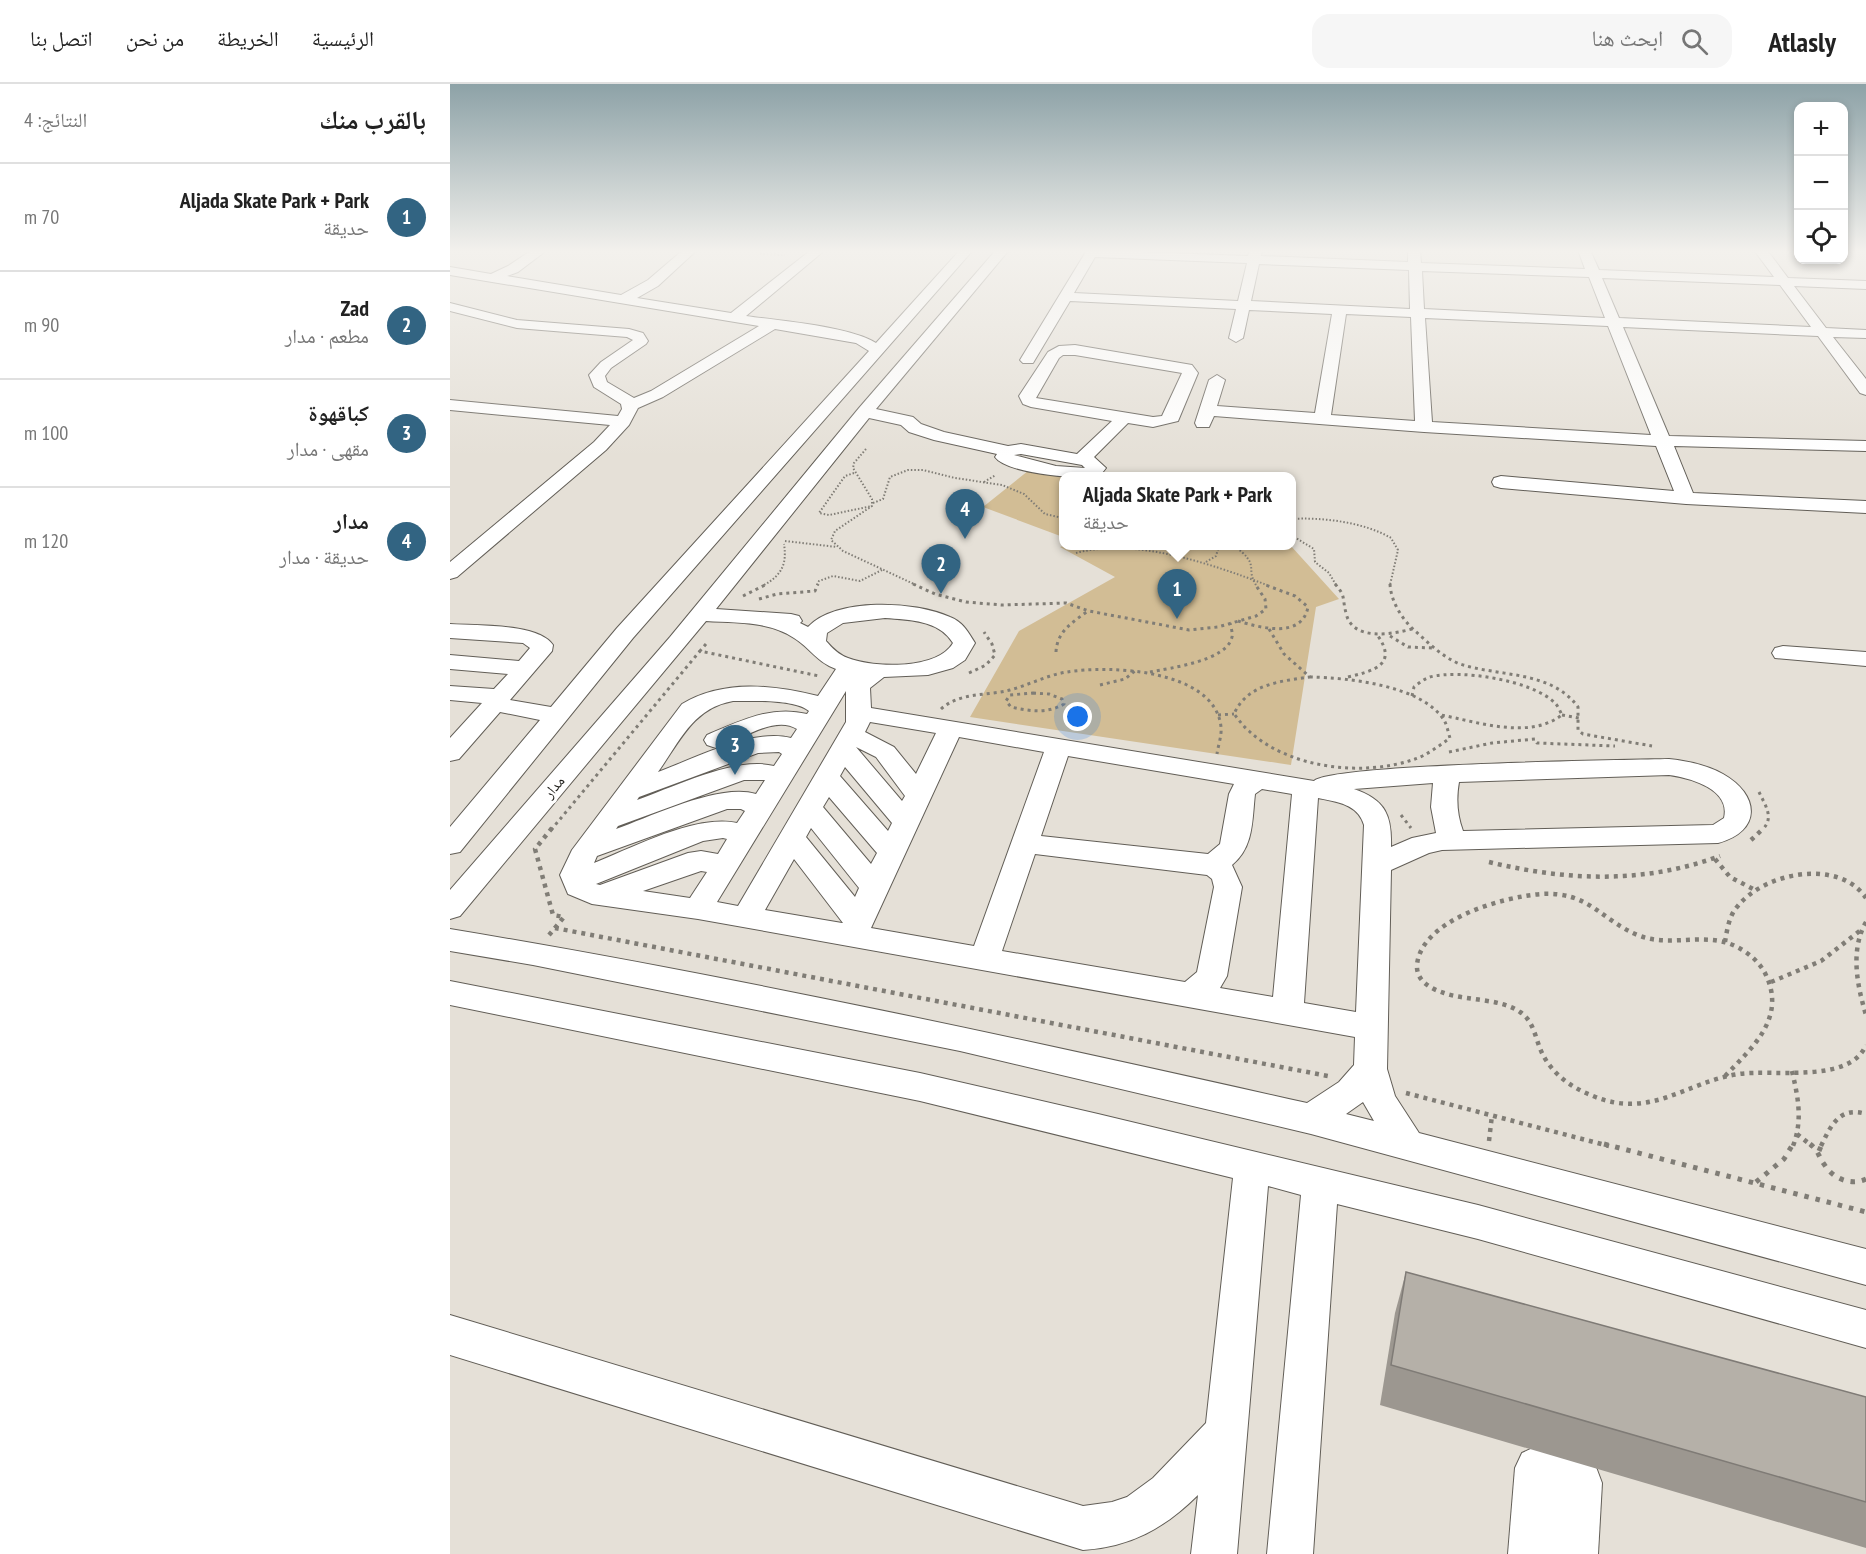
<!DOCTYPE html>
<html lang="ar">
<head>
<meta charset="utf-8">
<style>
  body { margin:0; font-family:"PT Sans Narrow","Noto Naskh Arabic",sans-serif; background:#f6f6f6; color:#222; direction:rtl }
  .controls { position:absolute; right:18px; top:18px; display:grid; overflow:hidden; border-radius:12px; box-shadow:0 3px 9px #0003 }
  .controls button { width:54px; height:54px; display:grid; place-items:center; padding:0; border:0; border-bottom:2px solid #e0e0e0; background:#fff; color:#222; font:30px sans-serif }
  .you { position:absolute; left:628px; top:633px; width:21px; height:21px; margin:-15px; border:4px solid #fff; border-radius:50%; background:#1a73e8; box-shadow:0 0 0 9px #1a73e833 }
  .badge { display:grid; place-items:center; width:39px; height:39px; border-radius:50%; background:#326482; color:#fff; font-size:20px; font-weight:700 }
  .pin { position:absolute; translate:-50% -50px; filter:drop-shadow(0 2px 3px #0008) }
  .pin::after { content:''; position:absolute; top:32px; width:21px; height:18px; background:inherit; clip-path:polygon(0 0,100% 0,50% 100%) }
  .popup { position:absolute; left:609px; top:388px; width:237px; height:78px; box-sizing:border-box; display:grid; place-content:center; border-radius:12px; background:#fff; filter:drop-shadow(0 2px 4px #0005); font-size:20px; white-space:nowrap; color:#767676 }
  .popup b { font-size:22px; color:#222 }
  .popup::after { content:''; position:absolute; left:50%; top:100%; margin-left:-12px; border:12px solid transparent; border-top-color:#fff }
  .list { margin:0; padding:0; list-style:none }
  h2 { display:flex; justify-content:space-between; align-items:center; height:78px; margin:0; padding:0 24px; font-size:26px }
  h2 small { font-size:20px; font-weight:400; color:#767676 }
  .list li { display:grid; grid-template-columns:39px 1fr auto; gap:18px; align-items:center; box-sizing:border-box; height:108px; padding:0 24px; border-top:2px solid #e0e0e0 }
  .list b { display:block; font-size:22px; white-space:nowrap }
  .list p { margin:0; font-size:20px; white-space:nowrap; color:#767676 }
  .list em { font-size:20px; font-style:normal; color:#767676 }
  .icon { flex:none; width:33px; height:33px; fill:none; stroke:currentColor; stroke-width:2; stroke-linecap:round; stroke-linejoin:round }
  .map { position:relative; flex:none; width:1416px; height:1470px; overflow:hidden; direction:ltr }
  header { display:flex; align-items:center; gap:36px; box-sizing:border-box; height:84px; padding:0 30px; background:#fff; border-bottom:2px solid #e0e0e0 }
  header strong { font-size:28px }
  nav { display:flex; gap:33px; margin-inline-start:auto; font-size:21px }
  .search { width:420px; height:54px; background:#f6f6f6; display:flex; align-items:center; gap:15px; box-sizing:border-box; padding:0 21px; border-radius:18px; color:#767676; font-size:22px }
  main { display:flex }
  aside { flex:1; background:#fff }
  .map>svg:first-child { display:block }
  .green { fill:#d2bd95 }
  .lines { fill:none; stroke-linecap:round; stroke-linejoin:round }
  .minor-casing { stroke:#625e57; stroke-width:2 }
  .path-far3 { stroke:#807d76; stroke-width:2; stroke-dasharray:1.5 2; stroke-linecap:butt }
  .path-far2 { stroke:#807d76; stroke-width:3; stroke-dasharray:3 4; stroke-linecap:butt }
  .path-far1 { stroke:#807d76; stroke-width:4.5; stroke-dasharray:4 5; stroke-linecap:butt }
  .path { stroke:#807d76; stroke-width:5; stroke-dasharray:4.5 7; stroke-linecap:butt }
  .minor { fill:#fff; fill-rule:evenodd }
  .wall { fill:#9c9790 }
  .building { fill:#b5b0a8; stroke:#7f7b76; stroke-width:1.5 }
  .labels { text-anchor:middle; stroke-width:6; stroke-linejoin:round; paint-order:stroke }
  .far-street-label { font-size:15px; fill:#1f1e1a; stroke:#fff }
</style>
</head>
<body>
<header>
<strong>Atlasly</strong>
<div class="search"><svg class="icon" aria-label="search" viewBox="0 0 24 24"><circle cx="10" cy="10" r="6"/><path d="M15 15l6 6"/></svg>ابحث هنا</div>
<nav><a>الرئيسية</a><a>الخريطة</a><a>من نحن</a><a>اتصل بنا</a></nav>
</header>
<main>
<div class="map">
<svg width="1416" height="1470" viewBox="0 0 1416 1470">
  <rect width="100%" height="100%" fill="#e5e0d7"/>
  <g class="green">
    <path d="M588 379 656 392H613V453L533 423Z"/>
    <path d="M613 462H841L889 515 866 523 841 681 520 633 569 547 665 493 610 463Z"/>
  </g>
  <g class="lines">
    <defs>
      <g id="minor">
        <path d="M82 166H97L68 188 57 192 171 211 198 196 233 166H247L208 202 187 214 281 229 361 166H375L296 232C330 237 398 242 426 259L510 166H523L183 554 10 768 0 770V743L90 636 50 628 9 675 0 677V654L32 619 0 616V602L44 605 58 590 0 585V571L69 577 80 564 73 559 0 554V540C26 542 88 539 103 561L102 567 60 616 101 623 167 544 419 267 406 259 325 245 213 313 188 324 179 341 156 366 7 493 0 495V478L144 358 160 341 0 326V316L168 332 172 325 171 320 144 303 139 291 151 278 183 256 177 253 67 244 0 227V219L67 236 179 245 193 249 198 257 196 260 161 284 155 292 157 298 184 314 201 307 309 242 0 191V183L41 190 58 182Z"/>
        <path d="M546 166H559L426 325 463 333 471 340 494 348 558 362 571 360 627 370 662 337 581 323 573 320 569 312 598 268 609 262 625 261 742 281 748 289 728 337 703 343 678 339 644 373 656 384C653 388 650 392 645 392 627 396 556 389 545 373L547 370 484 356 459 348 451 341 419 334 266 525 341 530 349 532 352 537 350 539 358 543C386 513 465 517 500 533 513 538 518 548 525 559L515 576 503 584 478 591 434 593 420 604 421 624 864 697C880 680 1175 676 1219 675 1237 677 1257 681 1273 690 1310 711 1312 747 1268 759L992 766 979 769 941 786 937 985 945 1012 969 1049 1416 1165V1201L861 1050 510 967 83 881 0 867V845C288 893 572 955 857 1019L889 998 904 981 905 953 248 835 142 820 118 810 110 791 122 766 232 620C274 595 323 601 368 612L386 585C368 579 359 563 344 554 319 537 286 539 256 537L10 832 0 835V806L220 553 409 324ZM613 271H625L732 289 712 332 703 333 586 314 609 274ZM571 370 632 381 635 384 606 382 564 371ZM435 534C460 536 489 536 503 559 487 586 424 584 398 574 389 571 382 564 376 557L377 549 393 539ZM396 607V638L288 822 267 818ZM283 617C302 617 345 615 359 627L357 630C321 621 290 637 257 651L254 656 257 661 266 664C289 658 324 630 347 645L341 654C301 644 246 674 208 688 230 657 243 624 283 617ZM420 638 486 649 466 690 444 663 415 648ZM509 653 594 668 524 862 421 844ZM406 663 426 673 455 712 452 717ZM329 668 332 670 324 682C286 672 224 703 187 716L189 713 308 669ZM618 672 784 700 779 710 770 760 758 770 591 752ZM395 683 442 739 438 747 390 692ZM1219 691C1240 694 1281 705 1274 734L1263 741 1013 747C1007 731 1006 715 1009 698ZM294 696H315L306 710C269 699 203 732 166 745L168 742ZM983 699 981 723 986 749 962 754 941 763C942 732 936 716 904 705ZM812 705 842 710 823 913 770 904 777 892 792 803 782 781C804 763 802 736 805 710ZM379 713 427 769 421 780 373 723ZM868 714C887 718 908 720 914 741L906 928 854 919ZM277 725H291L295 727 287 739C246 730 184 763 144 779L147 772ZM361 744 409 804 405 813 356 753ZM273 754 277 755 268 770 251 767 238 769 150 801 146 800 253 757ZM585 770 757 791 762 795 764 803 747 888 735 898 552 867ZM344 775 393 839H392L315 826ZM251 787 257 788 240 814 193 807ZM913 1018 924 1037 896 1030Z"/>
        <path d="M637 166 798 172 800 166H812L811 172 958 178V166H970L971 179 1135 185 1128 166H1140L1149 186 1324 193 1304 166H1317L1338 194 1416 197V205L1344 202 1376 244 1416 246V254L1383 253 1416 295V311L1410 309 1368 252 1173 243 1219 352 1416 357V367L1224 362 1243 409 1416 417V429L1236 420 1051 404 1044 402 1042 398 1044 394 1051 392 1224 407 1206 362 974 348 764 332 759 343H747L745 339 759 296 767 291 775 296 767 322 865 329 882 230 799 226 793 254 786 258 779 254 786 225 620 217 583 279H573L570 276ZM645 173 797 179 788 217 624 209ZM809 180 959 186 960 225 801 217ZM972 187 1139 193 1155 234 974 225ZM1152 194 1330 201 1361 243 1169 234ZM896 230 961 233 965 337 881 331ZM975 234 1158 242 1201 351 982 338Z"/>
        <path d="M1333 562 1416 568V582L1325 574 1322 569 1325 564Z"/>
        <path d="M0 897 470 989 648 1030 1028 1121 1416 1226V1264L1028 1155 887 1120 863 1470H817L851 1111 818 1102 787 1470H741L748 1411C715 1444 680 1463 633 1466L0 1271V1231L633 1422 662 1418 677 1413 703 1394 756 1339 783 1094 470 1017 0 921Z"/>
        <path d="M1087 1362 1146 1383 1152 1399 1148 1470H1058L1065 1384 1072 1369Z"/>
      </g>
    </defs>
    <use href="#minor" class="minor-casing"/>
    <g class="path-far3">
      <path d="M304 166 311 170 335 171"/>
      <path d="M416 365 404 379 403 384 422 415V422L385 447 381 456 393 467 466 501"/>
      <path d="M404 389 395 392 369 429 379 431 422 422"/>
      <path d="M534 398 546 391"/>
      <path d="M423 419 433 415 440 393 458 386H473L505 394 552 401 574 410 595 430 613 434"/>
      <path d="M841 435C871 433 914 438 941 454L948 466 940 501"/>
      <path d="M841 451 864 465 865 478 879 489 886 501"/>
      <path d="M335 457 387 463"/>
      <path d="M784 462C811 481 795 484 806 501"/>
      <path d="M626 469C685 453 761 480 817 501"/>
      <path d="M756 478 766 472 769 462"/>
      <path d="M314 501C332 491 337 480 334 460"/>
      <path d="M367 501 369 497 383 492 410 497 432 486"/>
    </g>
    <g class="path-far2">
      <path d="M463 500 485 510 516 518 552 521 616 519 639 527 739 546 768 543 806 532 816 525 815 515 805 500"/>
      <path d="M885 500C896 512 892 514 896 529 902 558 943 550 962 545"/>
      <path d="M940 500C941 518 952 535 965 547 979 559 992 573 1010 580 1049 593 1101 586 1128 623V646L1133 650 1202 662"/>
      <path d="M293 512 317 500"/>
      <path d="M309 515 327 510 365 507 368 500"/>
      <path d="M788 537C811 544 852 555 858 523L845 512 813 500"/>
      <path d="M819 545 834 570 860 593"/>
      <path d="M940 552 958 563 983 564"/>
      <path d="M256 560 250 567 369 592"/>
      <path d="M606 568C607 547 623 538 638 527"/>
      <path d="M700 588C720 584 777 577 782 553 783 549 781 544 780 539"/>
      <path d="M519 589 536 581 545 571 542 560 534 548"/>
      <path d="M860 593C899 594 971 601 994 636 997 641 998 648 1000 654 989 662 977 671 965 675 914 693 840 685 799 647 793 642 789 636 784 630 797 600 831 597 860 593Z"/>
      <path d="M898 593C923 587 948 581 928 552"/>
      <path d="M650 601 675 595 686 586"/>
      <path d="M583 609 599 610 612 615 614 620C597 630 579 627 561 623L556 617 560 611Z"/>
      <path d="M962 612 964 603C969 599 974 595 980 593 1010 585 1082 596 1105 619 1108 622 1110 627 1112 631 1079 656 1028 638 991 631"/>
      <path d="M491 625C510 608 537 612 560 606 579 601 597 591 617 588 659 581 765 585 771 643 772 651 768 662 767 670"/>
      <path d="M768 631 784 630"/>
      <path d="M1112 631 1129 634"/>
      <path d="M999 668 1042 659 1085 655 1087 659 1165 662"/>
      <path d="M1309 708C1315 721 1325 734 1312 746"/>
      <path d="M951 731 961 744"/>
      <path d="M101 746 250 567"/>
    </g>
    <g class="path-far1">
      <path d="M102 744 85 765 103 831 114 833 105 844"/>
      <path d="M1301 756 1314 744"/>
      <path d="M1265 775 1280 793 1307 807"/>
      <path d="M1039 778C1117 797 1194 800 1270 772"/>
      <path d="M1416 838C1400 866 1407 901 1416 931"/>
      <path d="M99 851 105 844 878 992"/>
      <path d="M1275 858C1277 846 1279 832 1287 823 1314 788 1389 774 1416 814"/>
      <path d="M1321 898 1371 877 1411 846"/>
      <path d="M1342 987C1348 1013 1353 1036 1343 1062"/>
      <path d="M1275 992C1304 962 1337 933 1315 889 1307 874 1290 862 1274 858 1246 851 1217 862 1190 852 1151 837 1140 807 1091 810 1052 813 971 836 967 881 966 897 981 905 994 909 1017 917 1050 914 1070 928 1084 937 1085 954 1092 969 1102 990 1122 1004 1143 1012 1201 1036 1235 998 1289 990 1323 985 1400 1000 1416 961"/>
      <path d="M956 1009 1159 1062"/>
      <path d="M1347 1050 1362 1062"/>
      <path d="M1039 1057 1042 1031"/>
      <path d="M1371 1062C1381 1041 1390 1022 1416 1030"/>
    </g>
    <g class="path">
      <path d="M1154 1060 1416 1128"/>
      <path d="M1360 1060C1369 1067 1368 1072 1374 1080 1383 1095 1401 1102 1416 1095"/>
      <path d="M1369 1067 1372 1060"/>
      <path d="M1306 1098 1334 1075 1343 1060"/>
    </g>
    <use href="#minor" class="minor"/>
  </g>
  <path class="wall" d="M956 1188 1416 1313V1464L930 1321 945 1229Z"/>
  <path class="building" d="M956 1188 1416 1313V1418L941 1281Z"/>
  <linearGradient id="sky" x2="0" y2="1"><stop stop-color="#8da2a7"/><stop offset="0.45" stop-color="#f3f1ed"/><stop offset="1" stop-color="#f3f1ed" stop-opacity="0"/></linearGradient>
  <rect width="1416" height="372" fill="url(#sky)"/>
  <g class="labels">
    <g class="far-street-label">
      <text transform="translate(104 703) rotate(-50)" y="5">مدار</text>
    </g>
  </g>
</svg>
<div class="controls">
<button>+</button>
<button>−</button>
<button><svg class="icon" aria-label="locate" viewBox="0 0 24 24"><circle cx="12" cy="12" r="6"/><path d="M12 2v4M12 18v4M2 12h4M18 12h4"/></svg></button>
</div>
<div class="you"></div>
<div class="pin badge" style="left:727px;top:535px">1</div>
<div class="popup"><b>Aljada Skate Park + Park</b>حديقة</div>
<div class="pin badge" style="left:491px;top:510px">2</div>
<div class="pin badge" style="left:285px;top:691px">3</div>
<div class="pin badge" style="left:515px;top:455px">4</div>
</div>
<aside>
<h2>بالقرب منك<small>النتائج: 4</small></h2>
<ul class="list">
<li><span class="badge">1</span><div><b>Aljada Skate Park + Park</b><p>حديقة</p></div><em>70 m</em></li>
<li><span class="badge">2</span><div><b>Zad</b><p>مطعم · مدار</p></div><em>90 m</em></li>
<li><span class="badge">3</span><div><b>كباقهوة</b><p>مقهى · مدار</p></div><em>100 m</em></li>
<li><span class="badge">4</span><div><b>مدار</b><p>حديقة · مدار</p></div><em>120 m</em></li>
</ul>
</aside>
</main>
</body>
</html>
